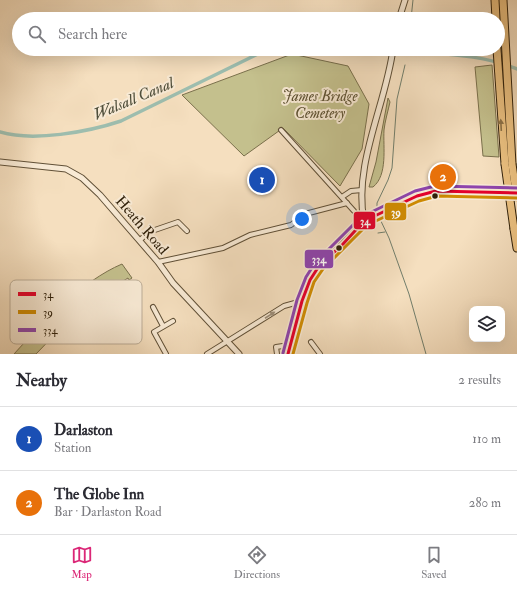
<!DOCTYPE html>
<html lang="en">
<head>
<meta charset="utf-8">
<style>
  body { margin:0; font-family:"IM FELL Double Pica",serif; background:#f7f7f7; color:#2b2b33 }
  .controls { position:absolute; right:12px; bottom:12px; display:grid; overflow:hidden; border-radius:8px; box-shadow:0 4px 16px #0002 }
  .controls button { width:36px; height:36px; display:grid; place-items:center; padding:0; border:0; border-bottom:1px solid #e1e1e2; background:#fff; color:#2b2b33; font:20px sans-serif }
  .you { position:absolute; left:302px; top:219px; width:14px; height:14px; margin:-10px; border:3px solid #fff; border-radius:50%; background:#1a73e8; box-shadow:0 0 0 6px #1a73e833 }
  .badge { display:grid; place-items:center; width:26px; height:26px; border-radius:50%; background:#db2777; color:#fff; font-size:13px; font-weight:700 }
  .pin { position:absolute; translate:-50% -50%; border:2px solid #fff; box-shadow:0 1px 4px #0006 }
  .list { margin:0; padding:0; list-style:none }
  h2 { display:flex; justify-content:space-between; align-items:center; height:52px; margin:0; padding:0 16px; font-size:17px }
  h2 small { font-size:13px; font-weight:400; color:#7c7c81 }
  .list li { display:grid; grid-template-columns:26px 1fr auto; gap:12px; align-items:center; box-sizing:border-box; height:64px; padding:0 16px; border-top:1px solid #e1e1e2 }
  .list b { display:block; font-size:15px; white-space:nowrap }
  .list p { margin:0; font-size:13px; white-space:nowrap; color:#7c7c81 }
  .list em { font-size:13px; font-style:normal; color:#7c7c81 }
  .icon { flex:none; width:22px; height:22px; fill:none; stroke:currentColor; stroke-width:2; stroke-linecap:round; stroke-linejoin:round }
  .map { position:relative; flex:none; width:517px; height:354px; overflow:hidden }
  .search { position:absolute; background:#fff; box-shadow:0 4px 16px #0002; left:12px; right:12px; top:12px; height:44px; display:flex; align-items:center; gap:10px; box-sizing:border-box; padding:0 14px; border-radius:22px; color:#7c7c81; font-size:15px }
  .sheet { height:180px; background:#fff }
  nav { display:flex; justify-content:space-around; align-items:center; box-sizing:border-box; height:56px; border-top:1px solid #e1e1e2; background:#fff; font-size:11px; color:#7c7c81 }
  nav a { display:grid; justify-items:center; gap:2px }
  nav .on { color:#db2777 }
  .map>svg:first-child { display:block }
  .green { fill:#c4c08d; stroke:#7a704c }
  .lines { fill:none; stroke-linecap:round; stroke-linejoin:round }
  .stream { stroke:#717e6c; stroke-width:1 }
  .canal { stroke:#9dbdae; stroke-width:3.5 }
  .minor-casing { stroke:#605037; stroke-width:6 }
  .tertiary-casing { stroke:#605037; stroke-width:7 }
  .primary-casing { stroke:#2f200a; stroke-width:8 }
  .motorway-casing { stroke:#2f200a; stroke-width:9 }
  .minor { stroke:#f8ead5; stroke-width:4 }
  .tertiary { stroke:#f8ead5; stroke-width:5 }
  .primary { stroke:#eac080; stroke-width:6 }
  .motorway { stroke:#eac080; stroke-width:7 }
  .motorway-bridge-casing { stroke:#2f200a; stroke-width:9; stroke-linecap:butt }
  .motorway-bridge { stroke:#eac080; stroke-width:7 }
  .bus-1-casing { stroke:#f8ead5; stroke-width:6 }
  .bus-2-casing { stroke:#f8ead5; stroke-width:6 }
  .bus-3-casing { stroke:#f8ead5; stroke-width:6 }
  .bus-1 { stroke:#e4002b; stroke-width:3 }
  .bus-2 { stroke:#cf8b02; stroke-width:3 }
  .bus-3 { stroke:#8e44ad; stroke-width:3 }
  .oneway { fill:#8c7045 }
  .oneway2 { fill:#9e8f7a }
  .bus-dot { fill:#2f200a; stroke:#f8ead5; stroke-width:1.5 }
  .labels { text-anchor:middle; stroke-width:4; stroke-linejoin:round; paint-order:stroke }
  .park-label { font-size:15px; font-style:italic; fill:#5c5031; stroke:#f8ead5 }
  .street-label { font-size:15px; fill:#2f200a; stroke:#f8ead5 }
  .water-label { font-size:16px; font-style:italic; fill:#504f3b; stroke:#f8ead5 }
  .key { fill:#f8ead5; stroke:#bcad98; stroke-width:1 }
  .key-label { font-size:11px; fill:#2f200a }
  .line-badge { stroke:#f8ead5; stroke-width:1.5 }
  .badge-label { font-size:11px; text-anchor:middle; font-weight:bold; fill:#fff }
</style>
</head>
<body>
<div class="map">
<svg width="517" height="354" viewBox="0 0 517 354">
  <rect width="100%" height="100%" fill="#f5dfbf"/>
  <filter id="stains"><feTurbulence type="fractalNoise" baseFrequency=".005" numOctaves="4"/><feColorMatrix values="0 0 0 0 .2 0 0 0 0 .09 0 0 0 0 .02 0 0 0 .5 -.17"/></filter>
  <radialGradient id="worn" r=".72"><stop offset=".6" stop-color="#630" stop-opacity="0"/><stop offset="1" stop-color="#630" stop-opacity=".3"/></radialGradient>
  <g class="green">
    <path d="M292 54 348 66 369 104 362 149 340 186 283 128 244 156 182 95Z"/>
    <path d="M492 65 499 157 483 156 475 67Z"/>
    <path d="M388 98 390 102C388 111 385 121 384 130 383 147 388 175 373 187H369L376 162Z"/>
    <path d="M122 264 132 278 129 280 128 278 97 297 64 325 36 354H14C43 322 82 281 122 264Z"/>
  </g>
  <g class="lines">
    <g class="stream">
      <path d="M411 19 413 0"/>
      <path d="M377 212V203L388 180 392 168 397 99 405 65"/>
      <path d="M379 217 389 238 409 294 426 354"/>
      <path d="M378 233 385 232"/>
    </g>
    <g class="canal">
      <path d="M394 49C434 54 479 53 517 69"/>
      <path d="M0 132C33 142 88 132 121 121L268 49"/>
    </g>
    <defs>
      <g id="minor">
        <path d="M281 130 354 211"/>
        <path d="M342 197 351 191 362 190"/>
        <path d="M140 240 149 232 178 222 187 231"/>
        <path d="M158 262 223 248 250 235 291 225 305 214 347 203"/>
        <path d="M153 307 163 326"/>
        <path d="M311 342 320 354"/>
        <path d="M166 354 154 332 173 321"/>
        <path d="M207 354 284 306 302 301"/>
        <path d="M277 354 276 347 283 346"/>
      </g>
      <g id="tertiary">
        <path d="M399 19 405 0"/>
        <path d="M0 162 66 169 82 178 100 195 158 262 173 283 239 354"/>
        <path d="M364 221C353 165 386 104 393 49"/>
      </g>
      <path id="primary" d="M288 354 302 301 310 280 319 266 343 244 364 221 417 196 436 191 513 193"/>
      <g id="motorway">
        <path d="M495 0 496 19"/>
        <path d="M503 0 512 164"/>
        <path d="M497 49 505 164"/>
        <path d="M514 229 517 248"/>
      </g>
    </defs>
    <use href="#minor" class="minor-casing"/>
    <use href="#tertiary" class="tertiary-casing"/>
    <use href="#primary" class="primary-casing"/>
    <use href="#motorway" class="motorway-casing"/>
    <use href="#minor" class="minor"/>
    <use href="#tertiary" class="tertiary"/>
    <use href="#primary" class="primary"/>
    <use href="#motorway" class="motorway"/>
    <defs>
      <g id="motorway-bridge">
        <path d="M505 164 514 229"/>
        <path d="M512 164 517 198"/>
      </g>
    </defs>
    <use href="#motorway-bridge" class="motorway-bridge-casing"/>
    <use href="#motorway-bridge" class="motorway-bridge"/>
    <defs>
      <path id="bus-1" d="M288 354 302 301 310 280 319 266 343 244 364 221 417 196 436 191 517 193"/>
      <path id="bus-2" d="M293 354 307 303 314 282 323 269 367 225 419 201 437 196 517 198"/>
      <path id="bus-3" d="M283 353 297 300 306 277 315 263 361 217 415 191 435 186 517 188"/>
    </defs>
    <use href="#bus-1" class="bus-1-casing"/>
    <use href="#bus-2" class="bus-2-casing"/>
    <use href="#bus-3" class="bus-3-casing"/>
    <use href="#bus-1" class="bus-1"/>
    <use href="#bus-2" class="bus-2"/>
    <use href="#bus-3" class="bus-3"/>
  </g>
  <defs><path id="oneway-solid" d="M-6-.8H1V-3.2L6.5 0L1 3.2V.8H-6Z"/></defs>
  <use class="oneway" href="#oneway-solid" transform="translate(501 125) rotate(-93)"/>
  <use class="oneway2" href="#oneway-solid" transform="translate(270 315) rotate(-33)"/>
  <g class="bus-dot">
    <circle cx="435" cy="196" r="3.5"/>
    <circle cx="339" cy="248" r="3.5"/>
  </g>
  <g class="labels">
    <g class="park-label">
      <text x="320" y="101">James Bridge<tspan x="320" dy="17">Cemetery</tspan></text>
    </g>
    <g class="street-label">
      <text transform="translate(142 225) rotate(49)" y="5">Heath Road</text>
    </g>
    <g class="water-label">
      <text transform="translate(133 98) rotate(-23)" y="6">Walsall Canal</text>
    </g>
  </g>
  <rect x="10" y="280" width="132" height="64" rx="6" class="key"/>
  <rect x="18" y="292" width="18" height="4" fill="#e4002b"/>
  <rect x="18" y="310" width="18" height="4" fill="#cf8b02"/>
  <rect x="18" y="328" width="18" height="4" fill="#8e44ad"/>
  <g class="key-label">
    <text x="43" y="298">34</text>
    <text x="43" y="316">39</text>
    <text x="43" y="334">334</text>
  </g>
  <g class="line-badge">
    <rect x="384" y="202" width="23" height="19" rx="4" fill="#cf8b02"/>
    <rect x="353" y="211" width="23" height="19" rx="4" fill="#e4002b"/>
    <rect x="304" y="249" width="30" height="20" rx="4" fill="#8e44ad"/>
  </g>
  <g class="badge-label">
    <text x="396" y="216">39</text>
    <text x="365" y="225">34</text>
    <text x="319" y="263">334</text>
  </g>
  <rect width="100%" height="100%" filter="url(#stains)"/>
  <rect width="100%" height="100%" fill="url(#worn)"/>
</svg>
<div class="controls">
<button><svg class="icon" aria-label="layers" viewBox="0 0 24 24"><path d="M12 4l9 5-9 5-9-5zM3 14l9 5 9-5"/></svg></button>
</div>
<div class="you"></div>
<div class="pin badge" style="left:262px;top:180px;background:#1a4fb4">1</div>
<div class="pin badge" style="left:443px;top:177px;background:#e8710a">2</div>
<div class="search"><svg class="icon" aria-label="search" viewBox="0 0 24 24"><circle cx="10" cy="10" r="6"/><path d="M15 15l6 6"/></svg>Search here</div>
</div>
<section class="sheet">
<h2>Nearby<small>2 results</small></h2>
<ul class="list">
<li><span class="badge" style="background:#1a4fb4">1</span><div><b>Darlaston</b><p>Station</p></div><em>110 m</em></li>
<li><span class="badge" style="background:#e8710a">2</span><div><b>The Globe Inn</b><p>Bar · Darlaston Road</p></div><em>280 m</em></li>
</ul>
</section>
<nav>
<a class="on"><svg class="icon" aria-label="map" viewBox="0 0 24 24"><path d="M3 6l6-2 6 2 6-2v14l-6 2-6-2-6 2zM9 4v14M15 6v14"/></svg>Map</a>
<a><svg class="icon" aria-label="directions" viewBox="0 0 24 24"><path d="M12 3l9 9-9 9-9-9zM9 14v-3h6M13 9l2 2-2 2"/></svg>Directions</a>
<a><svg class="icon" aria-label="saved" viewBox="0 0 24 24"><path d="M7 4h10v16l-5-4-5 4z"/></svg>Saved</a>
</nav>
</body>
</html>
